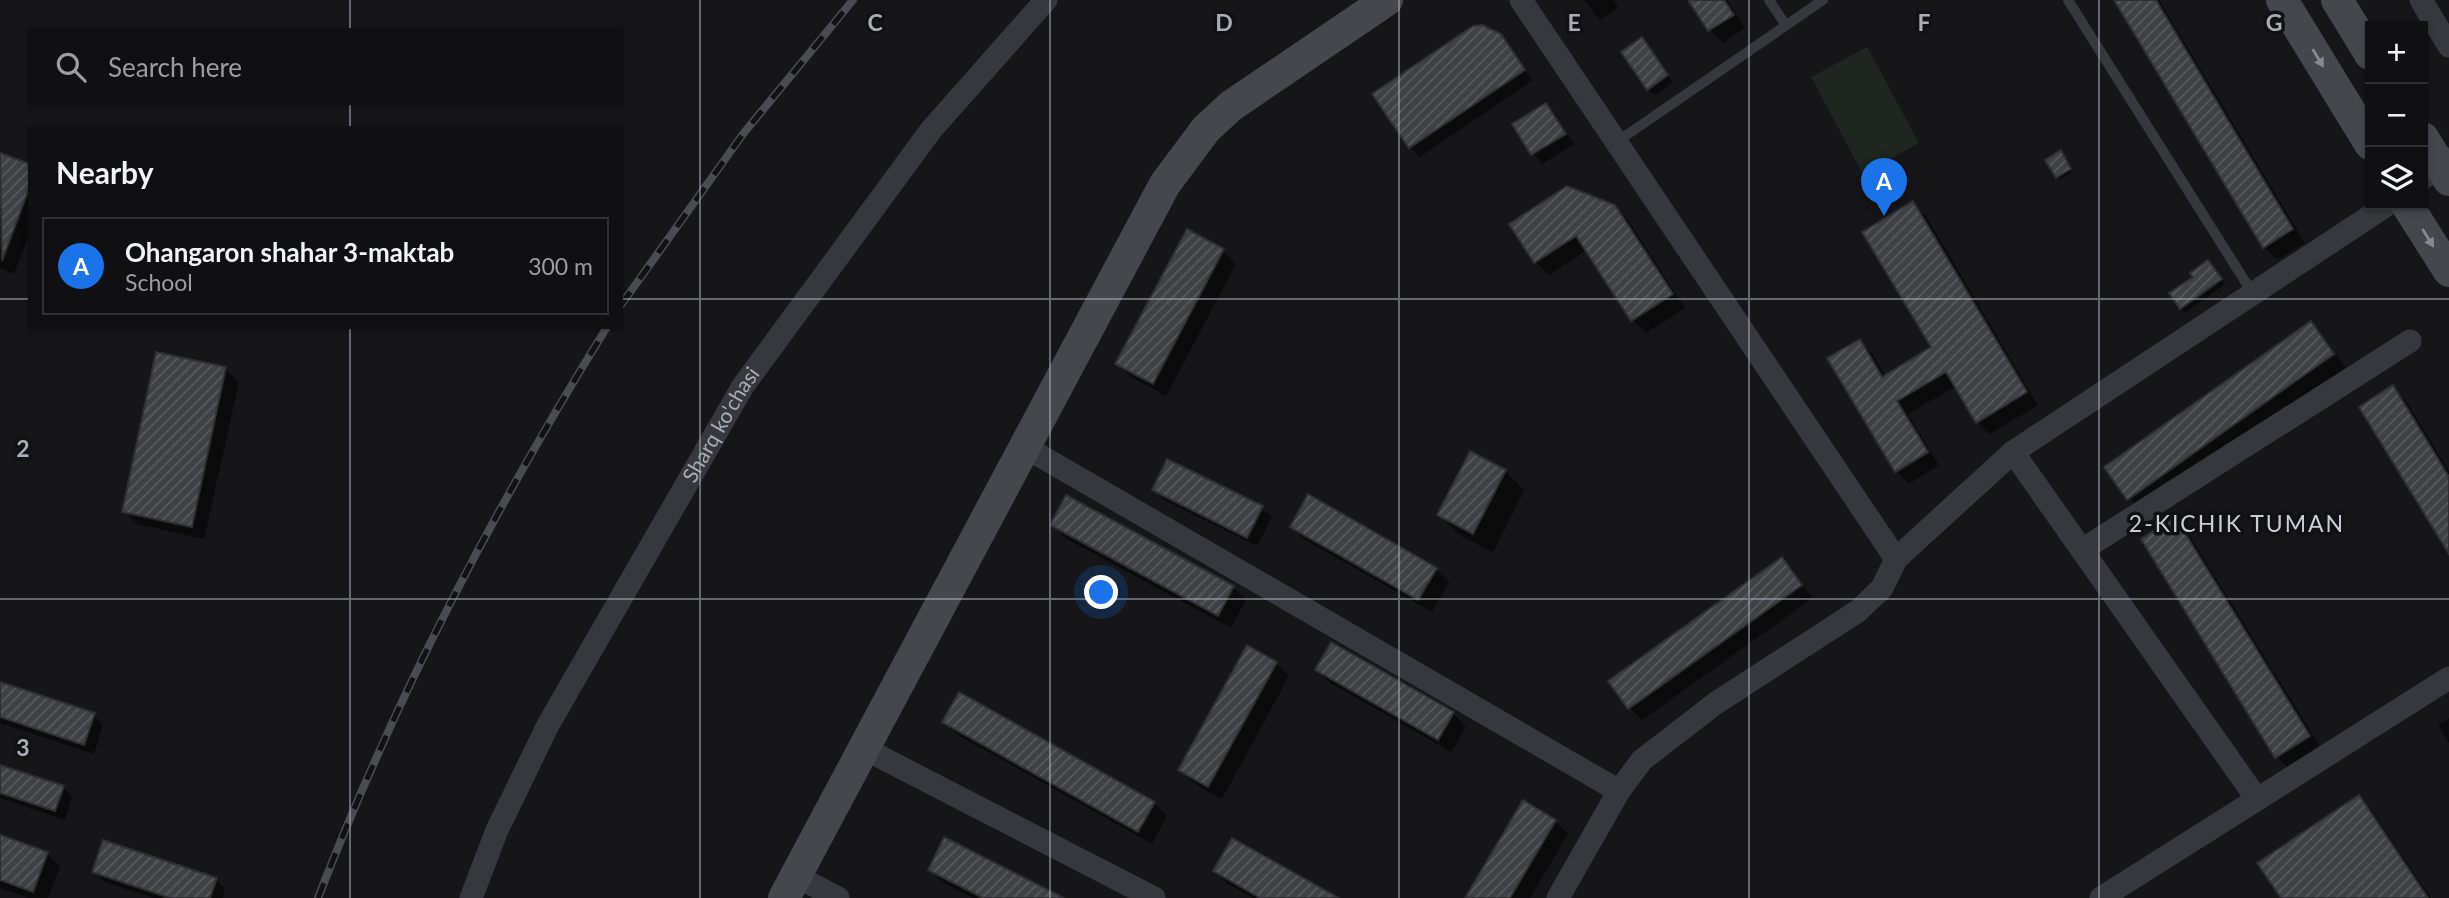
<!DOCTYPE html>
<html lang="en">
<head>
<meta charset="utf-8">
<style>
  body { margin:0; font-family:Lato,sans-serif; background:#19191b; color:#f1f3f6 }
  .controls { position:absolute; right:21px; top:21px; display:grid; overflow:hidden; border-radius:0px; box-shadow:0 2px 5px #0004 }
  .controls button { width:63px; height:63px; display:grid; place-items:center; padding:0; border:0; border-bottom:2px solid #303032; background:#101012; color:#f1f3f6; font:35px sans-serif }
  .you { position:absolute; left:1102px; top:593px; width:24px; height:24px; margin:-18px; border:5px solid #fff; border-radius:50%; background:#1a73e8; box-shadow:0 0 0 10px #1a73e833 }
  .badge { display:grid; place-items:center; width:46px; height:46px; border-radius:50%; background:#1a73e8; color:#fff; font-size:23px; font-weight:700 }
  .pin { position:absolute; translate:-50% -58px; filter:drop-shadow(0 2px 4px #0008) }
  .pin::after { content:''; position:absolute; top:37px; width:24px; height:21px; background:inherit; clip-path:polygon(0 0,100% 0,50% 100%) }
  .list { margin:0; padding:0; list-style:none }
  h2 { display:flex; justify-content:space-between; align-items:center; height:91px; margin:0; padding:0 28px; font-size:30px }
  h2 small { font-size:23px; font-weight:400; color:#9c9d9f }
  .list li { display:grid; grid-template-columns:46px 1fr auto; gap:21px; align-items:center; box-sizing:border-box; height:98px; margin:0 14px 14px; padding:0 14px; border:2px solid #303032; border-radius:0px }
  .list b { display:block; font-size:26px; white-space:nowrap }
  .list p { margin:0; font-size:23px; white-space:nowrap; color:#9c9d9f }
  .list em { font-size:23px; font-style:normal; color:#9c9d9f }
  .icon { flex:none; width:38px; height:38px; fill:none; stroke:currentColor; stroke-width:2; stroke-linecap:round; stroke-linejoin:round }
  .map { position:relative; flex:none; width:2449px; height:898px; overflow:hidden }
  .search { position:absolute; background:#101012; box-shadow:0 2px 5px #0004; left:28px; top:28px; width:595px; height:77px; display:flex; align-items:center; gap:18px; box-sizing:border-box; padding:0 24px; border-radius:0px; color:#9c9d9f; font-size:26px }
  .panel { position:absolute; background:#101012; box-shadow:0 2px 5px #0004; left:28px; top:126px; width:595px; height:203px; border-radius:0px }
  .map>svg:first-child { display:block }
  .pitch { fill:#1e261f }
  .shadow { fill:#0007 }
  .building { fill:url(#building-hatch); stroke:#303034; stroke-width:2 }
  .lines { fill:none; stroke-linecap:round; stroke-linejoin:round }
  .lane { stroke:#37383d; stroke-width:10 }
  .street { stroke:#37383d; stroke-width:23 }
  .secondary { stroke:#45474d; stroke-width:32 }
  .rail-casing { stroke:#4a4c52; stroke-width:8 }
  .rail { stroke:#111113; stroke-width:5; stroke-dasharray:16; stroke-linecap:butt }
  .oneway { fill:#858993 }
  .grid { fill:none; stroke:#a8adb8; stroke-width:2; stroke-opacity:0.55 }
  .labels { text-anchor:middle; stroke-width:7; stroke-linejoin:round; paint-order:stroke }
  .street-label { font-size:21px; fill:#a8adb8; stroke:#111113 }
  .neighbourhood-label { font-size:23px; letter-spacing:2px; fill:#c9ccd4; stroke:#111113 }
  .grid-label { font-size:23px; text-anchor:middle; font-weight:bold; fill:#a8adb8; stroke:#111113; stroke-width:7; stroke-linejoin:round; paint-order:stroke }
</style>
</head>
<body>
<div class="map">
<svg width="2449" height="898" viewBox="0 0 2449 898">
  <defs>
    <pattern id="building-hatch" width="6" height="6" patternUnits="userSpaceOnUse" patternTransform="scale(1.75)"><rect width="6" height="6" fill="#404145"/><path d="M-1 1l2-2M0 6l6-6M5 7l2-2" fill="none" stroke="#595a5e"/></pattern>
  </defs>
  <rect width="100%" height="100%" fill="#161618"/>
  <path class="pitch" d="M1867 47 1919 143 1863 174 1811 77Z"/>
  <g class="shadow">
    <path d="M1584 0H1613L1618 7 1600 20Z"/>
    <path d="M1690 0H1727L1745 28 1723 43 1710 30Z"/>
    <path d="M2116 0H2159L2305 243 2277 260 2264 247Z"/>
    <path d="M1474 28H1488L1500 35 1533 80 1420 157 1410 147Z"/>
    <path d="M1642 40 1673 82 1655 95 1648 89Z"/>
    <path d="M1546 105 1574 144 1542 164 1514 125Z"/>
    <path d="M0 155 30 166V233L14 274 0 268Z"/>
    <path d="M2063 155 2072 172 2060 179 2057 177Z"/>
    <path d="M1913 204 1926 216 2038 405 1990 434 1977 422 1956 386 1908 414 1929 449 1897 469V472L1829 359 1860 341 1872 353 1886 377 1933 348Z"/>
    <path d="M1614 206 1628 220 1685 308 1646 333 1633 320 1587 250 1549 275 1536 262 1511 225Z"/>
    <path d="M1188 232 1223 251 1236 264 1166 396 1131 377 1118 364Z"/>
    <path d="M2212 266 2225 284 2185 313 2181 308Z"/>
    <path d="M2311 323 2346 368 2142 512 2107 468Z"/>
    <path d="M225 369 239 382 204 539 137 524 124 511Z"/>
    <path d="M2393 388 2406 401 2449 471V551Z"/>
    <path d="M1931 452 1939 465 1909 484 1898 473Z"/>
    <path d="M1470 453 1505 471 1524 490 1493 552 1458 534 1439 515Z"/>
    <path d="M1154 490 1262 508 1272 517 1257 546 1164 500Z"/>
    <path d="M2175 519 2188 533 2322 750 2290 770 2277 757Z"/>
    <path d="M1052 525 1233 587 1246 600 1231 628 1065 538Z"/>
    <path d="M1292 527 1436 569 1449 582 1432 612 1305 540Z"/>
    <path d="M1782 559 1813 598 1642 720 1629 707Z"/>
    <path d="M1248 647 1276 663 1289 676 1222 799 1193 783 1180 770Z"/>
    <path d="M1317 670 1453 713 1466 727 1451 752 1330 683Z"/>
    <path d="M0 684 94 715 103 725 94 754 0 723Z"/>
    <path d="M2449 718V743L2438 725Z"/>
    <path d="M944 722 1154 803 1167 816 1152 844 958 735Z"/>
    <path d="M0 767 63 787 72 797 65 820 0 798Z"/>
    <path d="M2358 797 2371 810 2431 898H2283Z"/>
    <path d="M1555 821 1568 834 1530 898H1467Z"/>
    <path d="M0 837 47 854 60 867 48 898H29L0 888Z"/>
    <path d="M930 870 1060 898H973L943 883Z"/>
    <path d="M1215 871 1336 898H1253L1228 884Z"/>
    <path d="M94 872 216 880 225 889 223 898H153L104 882Z"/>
  </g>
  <g class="building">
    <path d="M1688 0H1724L1734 15 1708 31Z"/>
    <path d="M2114 0H2156L2293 229 2263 248Z"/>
    <path d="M1482 25 1501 34 1525 70 1409 148 1372 94 1473 26Z"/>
    <path d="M1642 37 1668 75 1647 90 1621 52Z"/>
    <path d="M1546 103 1566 134 1531 155 1512 124Z"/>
    <path d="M2061 150 2071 169 2056 178 2045 160Z"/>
    <path d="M0 153 30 164V186L2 261Z"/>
    <path d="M1567 186 1615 205 1673 294 1631 321 1576 236 1534 263 1509 224Z"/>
    <path d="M1913 201 2027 392 1976 423 1946 372 1897 401 1928 452 1895 472 1827 358 1860 339 1882 377 1931 347 1862 232Z"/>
    <path d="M1187 229 1224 249 1153 384 1115 364Z"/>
    <path d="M2208 260 2222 279 2180 309 2169 293 2193 277 2190 273Z"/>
    <path d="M2311 321 2334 354 2127 500 2104 467Z"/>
    <path d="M156 352 226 367 192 527 122 512Z"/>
    <path d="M2393 385 2449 477V554L2359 407Z"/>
    <path d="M1470 451 1506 470 1473 534 1437 515Z"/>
    <path d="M1167 459 1263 506 1247 538 1152 490Z"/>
    <path d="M1308 494 1437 568 1418 600 1290 527Z"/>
    <path d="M1066 495 1234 586 1218 616 1050 525Z"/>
    <path d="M2175 517 2310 736 2275 758 2141 539Z"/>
    <path d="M1782 557 1802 585 1628 709 1608 681Z"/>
    <path d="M1331 642 1454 712 1438 740 1315 670Z"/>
    <path d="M1247 645 1277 662 1208 787 1178 770Z"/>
    <path d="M0 682 95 713 84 745 0 717Z"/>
    <path d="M959 692 1155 802 1138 832 942 722Z"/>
    <path d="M0 765 64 786 55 811 0 793Z"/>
    <path d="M2359 795 2428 898H2281L2257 863Z"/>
    <path d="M1523 800 1556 820 1510 898H1465Z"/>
    <path d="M0 835 48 852 33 892 0 880Z"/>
    <path d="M944 837 1064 898H983L928 870Z"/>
    <path d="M1232 838 1339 898H1260L1213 871Z"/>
    <path d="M103 840 217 878 210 898H170L92 872Z"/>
  </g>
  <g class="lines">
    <g class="lane">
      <path d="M1769 0 1785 24"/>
      <path d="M2068 0 2253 294"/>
      <path d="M1615 143 1823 0"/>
    </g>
    <g class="street">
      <path d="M1521 0 1896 559"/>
      <path d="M2421 0 2449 46"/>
      <path d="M2423 178 2449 159"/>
      <path d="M1025 447 1619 791"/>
      <path d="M2013 452 2257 799"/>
      <path d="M2082 550 2410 341"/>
      <path d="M865 749 1154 898"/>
      <path d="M796 876 838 898"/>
      <path id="s1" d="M471 898 497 830 548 725 743 386 931 130 1046 0"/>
      <path d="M1558 898 1619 791 1642 760 1716 703 1858 611 1882 588 1896 559 2013 452 2387 205"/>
      <path d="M2101 898 2449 678"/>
    </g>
    <g class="secondary">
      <path d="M2282 0 2370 144"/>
      <path d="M2337 0 2370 54"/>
      <path d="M2423 138 2449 180"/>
      <path d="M2407 205 2449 271"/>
      <path d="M784 898 1165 184 1206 129 1231 106 1387 0"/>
    </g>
    <defs>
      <g id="rail">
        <path d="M621 305 743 134 853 0"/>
        <path d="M318 898C396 696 493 511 607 327"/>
      </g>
    </defs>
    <use href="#rail" class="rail-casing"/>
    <use href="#rail" class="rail"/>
  </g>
  <defs><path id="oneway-solid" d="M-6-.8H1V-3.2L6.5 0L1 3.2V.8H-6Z" transform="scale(1.75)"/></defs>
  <g class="oneway">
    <use href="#oneway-solid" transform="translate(2318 58) rotate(59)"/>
    <use href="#oneway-solid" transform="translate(2428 238) rotate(58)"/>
  </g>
  <path class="grid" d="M350 0V30M700 0V898M1050 0V898M1399 0V898M1749 0V898M2099 0V898M350 103V128M0 299H30M621 299H2449M350 327V898M0 599H2449"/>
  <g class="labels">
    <g class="street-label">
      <text dy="7" stroke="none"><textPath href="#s1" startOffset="536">Sharq ko'chasi</textPath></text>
    </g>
    <g class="neighbourhood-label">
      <text x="2237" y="532">2-KICHIK TUMAN</text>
    </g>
  </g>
  <g class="grid-label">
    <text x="875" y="31">C</text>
    <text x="1224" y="31">D</text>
    <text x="1574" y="31">E</text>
    <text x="1924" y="31">F</text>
    <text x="2274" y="31">G</text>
    <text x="23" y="457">2</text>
    <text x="23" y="756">3</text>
  </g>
</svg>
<div class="controls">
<button>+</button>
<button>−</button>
<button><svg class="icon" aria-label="layers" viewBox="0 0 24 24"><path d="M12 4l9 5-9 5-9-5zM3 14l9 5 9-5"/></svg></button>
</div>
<div class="you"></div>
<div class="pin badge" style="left:1884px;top:216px">A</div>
<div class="search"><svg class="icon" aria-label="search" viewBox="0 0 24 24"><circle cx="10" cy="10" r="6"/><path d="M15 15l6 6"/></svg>Search here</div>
<section class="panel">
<h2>Nearby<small></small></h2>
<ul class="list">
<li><span class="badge">A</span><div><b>Ohangaron shahar 3-maktab</b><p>School</p></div><em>300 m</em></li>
</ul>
</section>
</div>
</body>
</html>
